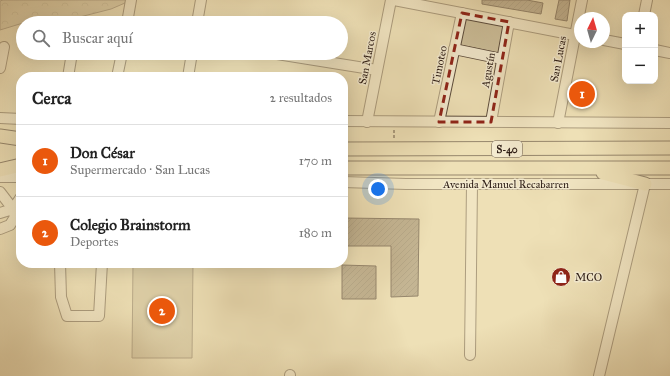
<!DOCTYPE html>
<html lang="es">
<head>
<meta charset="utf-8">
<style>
  body { margin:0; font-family:"IM FELL Great Primer",serif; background:#f2f2f2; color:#222 }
  .controls { position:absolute; right:12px; top:12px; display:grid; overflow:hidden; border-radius:8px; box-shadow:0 4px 16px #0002 }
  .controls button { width:36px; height:36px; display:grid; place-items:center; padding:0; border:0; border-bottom:1px solid #e0e0e0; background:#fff; color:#222; font:20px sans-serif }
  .compass { position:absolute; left:574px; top:12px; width:36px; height:36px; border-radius:50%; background:#fff; box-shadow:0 4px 16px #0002; rotate:5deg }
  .you { position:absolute; left:378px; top:189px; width:14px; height:14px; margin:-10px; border:3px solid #fff; border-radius:50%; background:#1a73e8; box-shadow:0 0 0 6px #1a73e833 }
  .badge { display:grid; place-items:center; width:26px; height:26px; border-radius:50%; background:#ea580c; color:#fff; font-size:13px; font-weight:700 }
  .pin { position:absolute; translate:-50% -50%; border:2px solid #fff; box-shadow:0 1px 4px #0006 }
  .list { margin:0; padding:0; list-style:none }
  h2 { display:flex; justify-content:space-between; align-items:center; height:52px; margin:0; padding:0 16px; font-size:17px }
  h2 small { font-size:13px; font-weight:400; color:#767676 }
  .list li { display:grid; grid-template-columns:26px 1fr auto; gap:12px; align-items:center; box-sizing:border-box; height:72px; padding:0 16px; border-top:1px solid #e0e0e0 }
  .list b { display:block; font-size:15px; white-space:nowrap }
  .list p { margin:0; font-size:13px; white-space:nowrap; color:#767676 }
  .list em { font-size:13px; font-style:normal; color:#767676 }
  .icon { flex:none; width:22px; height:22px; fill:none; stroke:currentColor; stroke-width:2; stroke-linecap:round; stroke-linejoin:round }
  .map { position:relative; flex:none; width:670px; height:376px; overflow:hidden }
  .search { position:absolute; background:#fff; box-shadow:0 4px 16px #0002; left:16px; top:16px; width:332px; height:44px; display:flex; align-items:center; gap:10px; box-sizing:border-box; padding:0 14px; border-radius:22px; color:#767676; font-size:15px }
  .panel { position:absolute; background:#fff; box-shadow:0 4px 16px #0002; left:16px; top:72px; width:332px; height:196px; border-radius:16px }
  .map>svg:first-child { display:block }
  .green { fill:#cdbf9a; stroke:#7c6d57 }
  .forest { fill:url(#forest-crowns); stroke:#7c6d57 }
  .building { fill:url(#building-hatch); stroke:#2b1b14 }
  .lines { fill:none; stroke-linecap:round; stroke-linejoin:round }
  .minor-casing { stroke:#5c4c3c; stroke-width:12 }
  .major-casing { stroke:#2b1b14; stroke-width:15 }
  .path { stroke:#2b1b14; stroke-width:1.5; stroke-dasharray:3 2; stroke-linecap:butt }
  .minor { stroke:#f4ebd0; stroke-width:10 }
  .major { stroke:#eee0b6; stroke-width:13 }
  .marked { fill:none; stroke:#8f2418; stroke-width:3; stroke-dasharray:8 5; stroke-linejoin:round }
  .labels { text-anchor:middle; stroke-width:3; stroke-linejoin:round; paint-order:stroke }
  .shield { fill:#f4ebd0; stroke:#67594c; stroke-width:1 }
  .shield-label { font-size:10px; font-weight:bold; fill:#2b1b14 }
  .street-label { font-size:11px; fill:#2b1b14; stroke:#f4ebd0 }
  .poi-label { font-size:11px; fill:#2b1b14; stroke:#f4ebd0; text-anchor:start }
</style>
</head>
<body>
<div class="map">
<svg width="670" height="376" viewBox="0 0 670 376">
  <defs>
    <pattern id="forest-crowns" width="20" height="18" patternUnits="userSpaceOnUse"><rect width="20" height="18" fill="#cdbf9a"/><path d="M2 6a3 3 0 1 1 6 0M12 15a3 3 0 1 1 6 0" fill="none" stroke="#b0a484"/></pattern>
    <pattern id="building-hatch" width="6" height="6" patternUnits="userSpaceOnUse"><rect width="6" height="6" fill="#908168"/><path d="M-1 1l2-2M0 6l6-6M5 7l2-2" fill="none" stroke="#766954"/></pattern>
  </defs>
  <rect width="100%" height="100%" fill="#eee0b6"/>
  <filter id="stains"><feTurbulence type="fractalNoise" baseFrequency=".005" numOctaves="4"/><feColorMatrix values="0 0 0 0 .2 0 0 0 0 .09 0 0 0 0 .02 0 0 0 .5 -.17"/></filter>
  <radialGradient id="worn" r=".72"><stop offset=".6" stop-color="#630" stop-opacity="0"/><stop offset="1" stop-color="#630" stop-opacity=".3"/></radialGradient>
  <g class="green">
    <path d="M466 18 504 26 498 53 460 45Z"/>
    <path d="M133 263H193L192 358H132Z"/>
  </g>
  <path class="forest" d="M3 0H129L125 3 111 9 72 19 23 23 0 30V1Z"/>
  <g class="building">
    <path d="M482 0H527L543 3 541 14 482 4Z"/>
    <path d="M559 0H570L567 21 555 19Z"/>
    <path d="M343 218 419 219 418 296 391 297V246H343Z"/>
    <path d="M342 265 376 266V299H342Z"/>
  </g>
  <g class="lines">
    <defs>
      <g id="minor">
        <path d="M394 0 580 36"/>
        <path d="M644 15 647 0"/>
        <path d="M127 23 131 0"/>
        <path d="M197 23 201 0"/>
        <path d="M604 40 625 44"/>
        <path d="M454 49 502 59"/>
        <path d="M655 50 670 53"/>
        <path d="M271 53 377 70"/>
        <path d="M0 68 4 47"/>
        <path d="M68 77 72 53"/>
        <path d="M117 77 122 53"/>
        <path d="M188 77 192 53"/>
        <path d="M0 118 21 119"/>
        <path d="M343 121 670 123"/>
        <path d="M367 122 391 0"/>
        <path d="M439 122 462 13"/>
        <path d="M491 122 509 22"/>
        <path d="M558 123 582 0"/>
        <path d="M0 177H21"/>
        <path d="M343 182 406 184H670"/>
        <path d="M0 192 13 209 15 217 10 225 0 229"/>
        <path d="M0 213 13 209 21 197"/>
        <path d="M60 263 61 297 67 316H99L102 263"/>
        <path d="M470 355 472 184"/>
        <path d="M290 375V376"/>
        <path d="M599 376 645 184"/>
      </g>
      <g id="major">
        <path d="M0 136 21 139"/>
        <path d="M343 149 670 148"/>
        <path d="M343 168H670"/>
        <path d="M0 170 21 165"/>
        <path d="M603 173 645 184"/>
      </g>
    </defs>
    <use href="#minor" class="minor-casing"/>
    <use href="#major" class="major-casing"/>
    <path class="path" d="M394 138V130"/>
    <use href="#minor" class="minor"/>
    <use href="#major" class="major"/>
  </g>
  <path d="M0 0H670V376H0ZM462 13 509 22 491 122H439Z" fill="#eee0b6" fill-opacity=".55" fill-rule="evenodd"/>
  <path class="marked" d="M462 13 509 22 491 122H439Z"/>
  <defs>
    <symbol id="shop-disc" viewBox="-11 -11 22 22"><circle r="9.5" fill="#8f2418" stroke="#f4ebd0"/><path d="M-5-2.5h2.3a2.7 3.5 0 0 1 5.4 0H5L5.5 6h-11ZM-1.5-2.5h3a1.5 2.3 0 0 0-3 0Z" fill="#fff"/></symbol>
  </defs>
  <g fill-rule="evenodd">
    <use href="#shop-disc" x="550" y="266" width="22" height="22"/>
  </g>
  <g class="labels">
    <rect class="shield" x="492" y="141" width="30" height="16" rx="3"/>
    <g class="shield-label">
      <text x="507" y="153">S-40</text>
    </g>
    <g class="street-label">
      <text transform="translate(367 58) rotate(-79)" y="4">San Marcos</text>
      <text transform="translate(558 59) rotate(-79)" y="4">San Lucas</text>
      <text transform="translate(439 65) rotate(-78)" y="4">Timoteo</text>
      <text transform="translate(488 70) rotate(-80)" y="4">Agustín</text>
      <text x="506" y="188">Avenida Manuel Recabarren</text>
    </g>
    <g class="poi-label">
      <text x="575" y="281">MCO</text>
    </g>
  </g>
  <rect width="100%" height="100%" filter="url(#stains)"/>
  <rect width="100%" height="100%" fill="url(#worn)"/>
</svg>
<div class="controls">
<button>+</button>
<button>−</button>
</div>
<svg class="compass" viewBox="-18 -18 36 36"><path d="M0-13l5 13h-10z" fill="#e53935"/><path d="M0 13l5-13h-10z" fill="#767676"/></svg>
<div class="you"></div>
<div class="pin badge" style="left:582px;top:94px">1</div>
<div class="pin badge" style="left:162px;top:311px">2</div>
<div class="search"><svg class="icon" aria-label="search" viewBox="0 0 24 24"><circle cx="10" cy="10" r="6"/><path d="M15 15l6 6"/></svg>Buscar aquí</div>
<section class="panel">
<h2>Cerca<small>2 resultados</small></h2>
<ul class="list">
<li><span class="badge">1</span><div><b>Don César</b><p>Supermercado · San Lucas</p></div><em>170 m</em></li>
<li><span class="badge">2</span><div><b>Colegio Brainstorm</b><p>Deportes</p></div><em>180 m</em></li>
</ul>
</section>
</div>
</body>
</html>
